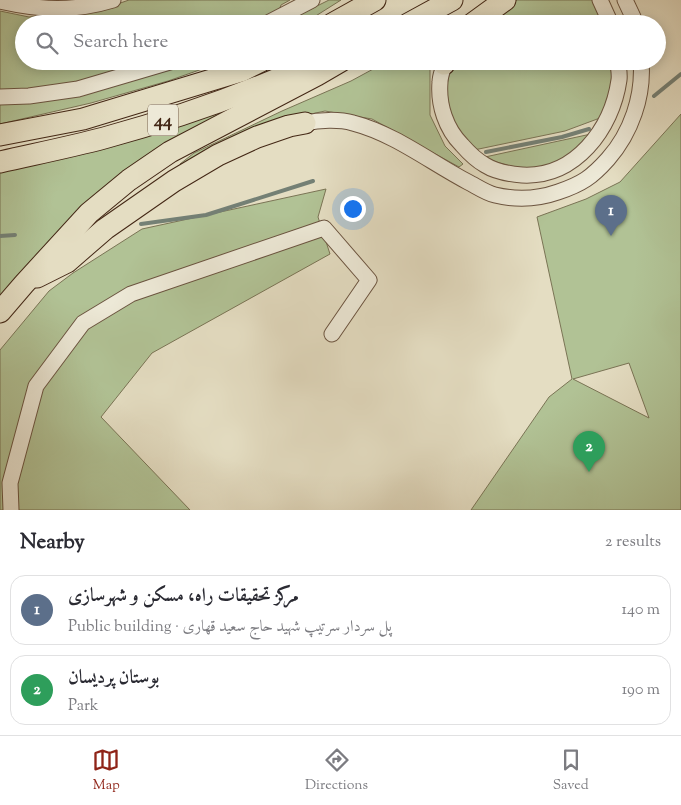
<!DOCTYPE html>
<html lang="en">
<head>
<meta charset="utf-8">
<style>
  body { margin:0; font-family:"Sorts Mill Goudy",Amiri,serif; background:#f2f2f3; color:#2b2b33 }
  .you { position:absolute; left:352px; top:208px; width:18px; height:18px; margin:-12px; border:4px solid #fff; border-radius:50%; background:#1a73e8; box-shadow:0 0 0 8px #1a73e833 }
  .badge { display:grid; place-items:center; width:32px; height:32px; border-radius:50%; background:#8f2418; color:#fff; font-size:16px; font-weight:700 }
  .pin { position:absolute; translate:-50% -41px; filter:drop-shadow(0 1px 2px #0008) }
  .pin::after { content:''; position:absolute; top:26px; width:18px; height:15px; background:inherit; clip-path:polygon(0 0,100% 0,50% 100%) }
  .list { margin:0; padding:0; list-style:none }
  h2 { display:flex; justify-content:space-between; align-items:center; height:65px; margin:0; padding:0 20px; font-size:21px }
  h2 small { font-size:16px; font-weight:400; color:#7c7c81 }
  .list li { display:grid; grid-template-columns:32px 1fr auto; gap:15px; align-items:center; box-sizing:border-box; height:70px; margin:0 10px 10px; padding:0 10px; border:1px solid #e1e1e2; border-radius:15px }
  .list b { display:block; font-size:19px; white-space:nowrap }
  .list p { margin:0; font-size:16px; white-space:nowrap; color:#7c7c81 }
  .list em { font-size:16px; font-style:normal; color:#7c7c81 }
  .icon { flex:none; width:28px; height:28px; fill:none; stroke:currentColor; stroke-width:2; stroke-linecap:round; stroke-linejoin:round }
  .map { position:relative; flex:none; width:681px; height:510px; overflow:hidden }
  .search { position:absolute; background:#fff; box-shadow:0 2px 12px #0003; left:15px; right:15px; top:15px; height:55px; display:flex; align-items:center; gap:12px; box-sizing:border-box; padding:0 18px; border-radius:28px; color:#7c7c81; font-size:19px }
  .sheet { height:225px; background:#fff }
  nav { display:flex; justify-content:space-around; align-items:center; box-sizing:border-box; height:70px; border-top:1px solid #e1e1e2; background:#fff; font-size:14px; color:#7c7c81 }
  nav a { display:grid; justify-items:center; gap:2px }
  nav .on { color:#8f2418 }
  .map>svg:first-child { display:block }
  .green { fill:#b1c295; stroke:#7a7455; fill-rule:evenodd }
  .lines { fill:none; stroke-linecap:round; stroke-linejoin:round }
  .stream { stroke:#748075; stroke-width:4 }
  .minor-casing { stroke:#6b5440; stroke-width:17 }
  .highway-casing { stroke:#432715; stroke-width:23 }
  .minor { stroke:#ede9d7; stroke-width:15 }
  .highway { stroke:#e4ddc2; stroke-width:21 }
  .labels { text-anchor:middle; stroke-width:4.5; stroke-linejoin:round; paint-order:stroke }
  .shield { fill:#ede9d7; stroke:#76614f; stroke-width:1 }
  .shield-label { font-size:18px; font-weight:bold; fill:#432715 }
</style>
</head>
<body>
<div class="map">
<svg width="681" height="510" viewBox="0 0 681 510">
  <rect width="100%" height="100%" fill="#e4ddc2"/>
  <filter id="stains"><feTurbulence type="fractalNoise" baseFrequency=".004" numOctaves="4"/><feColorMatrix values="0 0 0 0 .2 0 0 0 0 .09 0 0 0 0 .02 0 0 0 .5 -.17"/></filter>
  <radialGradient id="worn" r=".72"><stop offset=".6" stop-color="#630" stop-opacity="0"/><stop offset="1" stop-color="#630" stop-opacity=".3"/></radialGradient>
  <g class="green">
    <path d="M129 0H290L281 5 278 13 255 24H24V61H157L79 84 0 93V11L29 17 106 8Z"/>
    <path d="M329 0H341L303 24H281Z"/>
    <path d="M517 0H592L605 24H482Z"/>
    <path d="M187 61H225L168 81 91 103 0 124V103L99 87Z"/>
    <path d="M388 61H434L430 70V115L445 146 463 164 459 167 372 119 325 111 269 123 183 164H180L194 153 282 111 351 81Z"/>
    <path d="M452 61H613L612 81 607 101 600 118 565 131 474 150 455 127 448 107 447 85Z"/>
    <path d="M261 94 93 199 67 222 15 278 0 297V168Z"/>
    <path d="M681 114V510H471L549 397 572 379 537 217 586 199 620 182ZM629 363 649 418 573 379Z"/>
    <path d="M591 134C586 139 582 145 577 149 548 172 518 173 485 157Z"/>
    <path d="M326 189 318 217 330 254 152 353 101 417 190 510H0V350L49 291 73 273 142 229Z"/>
  </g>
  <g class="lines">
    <g class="stream">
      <path d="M654 96 681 74"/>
      <path d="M486 152 562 137 589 129"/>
      <path d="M141 224 206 215 313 181"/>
      <path d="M0 236 15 235"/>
    </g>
    <defs>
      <g id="minor">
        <path d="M600 0 611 24"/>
        <path d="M625 0 633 17 635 24"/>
        <path d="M0 1C39 10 74 12 113 0"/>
        <path d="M266 24 312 0"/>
        <path d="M444 64C443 70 440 76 440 82 438 105 446 129 462 145 469 153 476 160 485 165 496 172 509 174 522 175 575 178 612 129 619 80 620 74 618 67 618 61"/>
        <path d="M0 97 29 96 78 89 173 61"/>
        <path d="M305 123C319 120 339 119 353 123 395 134 430 162 468 182 476 186 486 193 495 195 516 200 538 199 558 192 582 184 592 177 608 159 631 133 644 96 641 61"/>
        <path d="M11 510 10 483 36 386 83 323 131 294 324 228 369 280 332 334"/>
      </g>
      <g id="highway">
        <path d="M332 24 375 0"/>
        <path d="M408 24 452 0"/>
        <path d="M472 24 505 0"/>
        <path d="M444 64 445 61"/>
        <path d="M0 135 83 119 241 71 261 61"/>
        <path d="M0 162C35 154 70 147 104 138 170 120 235 98 298 70"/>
        <path d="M37 277 67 262 105 229 174 181 218 155 257 137 289 126 305 123"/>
        <path d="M0 312 24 284 89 213 129 180 170 152 317 75 341 61"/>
      </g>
    </defs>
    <use href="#minor" class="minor-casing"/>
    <use href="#highway" class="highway-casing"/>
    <use href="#minor" class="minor"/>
    <use href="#highway" class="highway"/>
  </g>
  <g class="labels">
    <rect class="shield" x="148" y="104.5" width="30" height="31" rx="4"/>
    <g class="shield-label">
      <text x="163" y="126">44</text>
    </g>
  </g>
  <rect width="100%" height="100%" filter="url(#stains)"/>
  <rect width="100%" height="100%" fill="url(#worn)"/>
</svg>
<div class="you"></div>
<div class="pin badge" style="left:611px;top:236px;background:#5c6f8a">1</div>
<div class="pin badge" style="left:589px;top:472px;background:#2e9e5b">2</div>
<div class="search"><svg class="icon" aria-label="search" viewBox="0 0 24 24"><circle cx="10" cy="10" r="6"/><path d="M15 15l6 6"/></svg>Search here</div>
</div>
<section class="sheet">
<h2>Nearby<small>2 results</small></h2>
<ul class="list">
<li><span class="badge" style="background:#5c6f8a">1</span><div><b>مرکز تحقیقات راه، مسکن و شهرسازی</b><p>Public building · پل سردار سرتیپ شهید حاج سعید قهاری</p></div><em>140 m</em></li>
<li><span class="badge" style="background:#2e9e5b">2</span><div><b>بوستان پردیسان</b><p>Park</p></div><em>190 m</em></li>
</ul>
</section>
<nav>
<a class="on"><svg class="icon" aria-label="map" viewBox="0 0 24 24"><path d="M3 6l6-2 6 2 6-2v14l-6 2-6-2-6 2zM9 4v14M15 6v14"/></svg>Map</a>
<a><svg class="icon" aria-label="directions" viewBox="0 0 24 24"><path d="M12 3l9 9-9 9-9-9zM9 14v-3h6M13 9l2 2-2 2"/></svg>Directions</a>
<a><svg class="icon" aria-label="saved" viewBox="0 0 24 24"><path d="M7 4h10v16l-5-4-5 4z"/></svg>Saved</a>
</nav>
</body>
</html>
